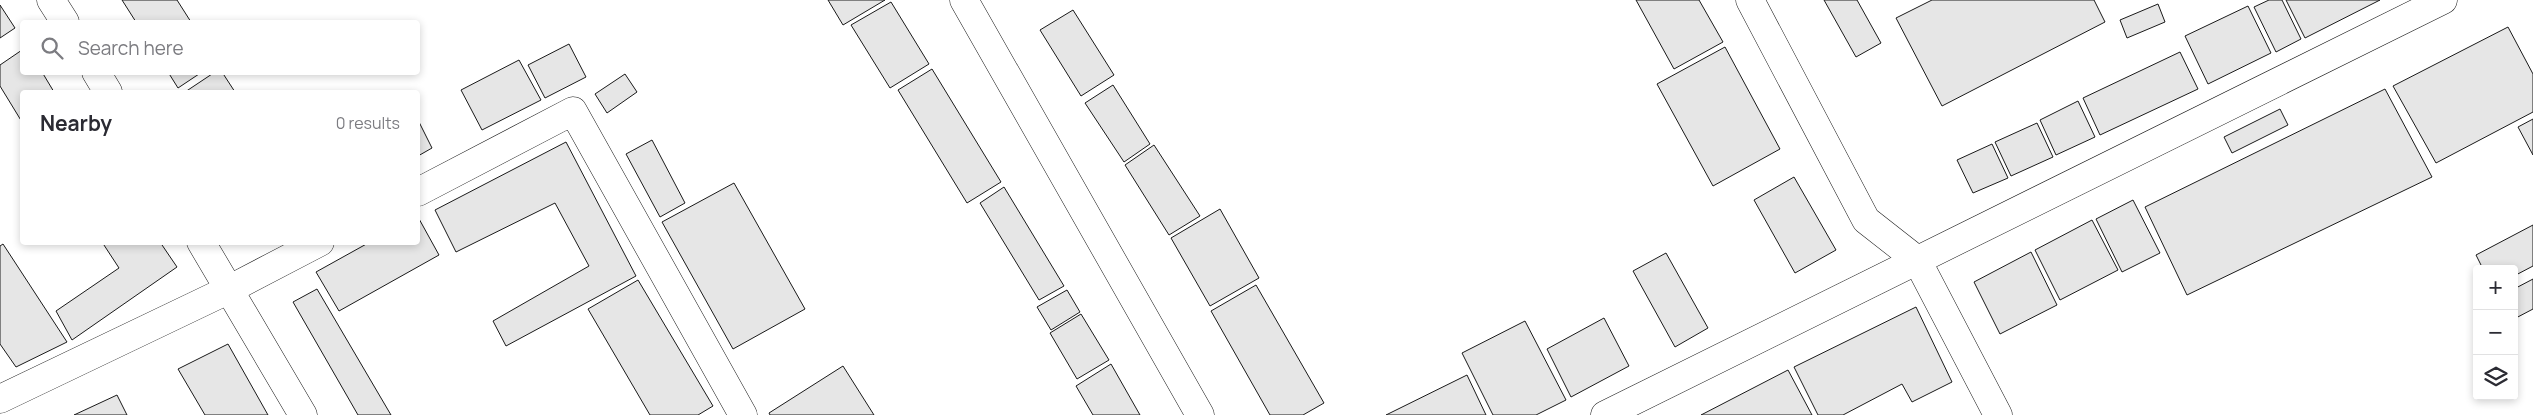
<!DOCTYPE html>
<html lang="en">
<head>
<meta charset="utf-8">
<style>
  body { margin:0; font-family:Manrope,sans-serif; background:#f7f7f7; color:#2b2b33 }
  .controls { position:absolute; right:15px; bottom:15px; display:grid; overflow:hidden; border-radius:5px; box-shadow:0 2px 8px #0003 }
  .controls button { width:45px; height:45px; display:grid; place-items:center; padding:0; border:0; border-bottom:1px solid #e1e1e2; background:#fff; color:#2b2b33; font:25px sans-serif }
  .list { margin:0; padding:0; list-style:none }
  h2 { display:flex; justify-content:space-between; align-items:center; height:65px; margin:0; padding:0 20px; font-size:21px }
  h2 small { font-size:16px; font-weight:400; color:#7c7c81 }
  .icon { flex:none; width:28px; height:28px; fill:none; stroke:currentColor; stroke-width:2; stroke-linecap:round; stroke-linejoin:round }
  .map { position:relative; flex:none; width:2533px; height:415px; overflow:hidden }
  .search { position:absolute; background:#fff; box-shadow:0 2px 8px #0003; left:20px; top:20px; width:400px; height:55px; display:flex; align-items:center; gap:12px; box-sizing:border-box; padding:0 18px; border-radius:5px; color:#7c7c81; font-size:19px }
  .panel { position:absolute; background:#fff; box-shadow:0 2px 8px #0003; left:20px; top:90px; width:400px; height:155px; border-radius:5px }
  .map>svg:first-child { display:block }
  .building { fill:#e6e6e6; stroke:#1a1a1a }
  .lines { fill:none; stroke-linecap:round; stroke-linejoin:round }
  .minor-casing { stroke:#1a1a1a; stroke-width:29 }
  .minor { stroke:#fff; stroke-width:28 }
</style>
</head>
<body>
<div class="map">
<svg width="2533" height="415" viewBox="0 0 2533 415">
  <rect width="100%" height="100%" fill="#fff"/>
  <g class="building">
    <path d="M122 0H177L191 22H136Z"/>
    <path d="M828 0H885L843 25Z"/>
    <path d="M1636 0H1699L1723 42 1674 69Z"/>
    <path d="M1824 0H1857L1881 43 1856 57Z"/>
    <path d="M1932 0H2094L2105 22 1942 106 1896 18Z"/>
    <path d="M2269 0H2282L2301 39 2276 52 2254 7Z"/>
    <path d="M2286 0H2380L2305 38Z"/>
    <path d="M891 2 929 64 890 88 851 25Z"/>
    <path d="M2158 4 2165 22 2127 38 2120 20Z"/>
    <path d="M0 5 15 28 0 38Z"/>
    <path d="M2248 6 2271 53 2208 84 2185 36Z"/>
    <path d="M1073 10 1114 75 1081 96 1040 30Z"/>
    <path d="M2508 27 2533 74V112L2436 163 2393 86Z"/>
    <path d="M569 44 586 77 545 98 528 65Z"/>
    <path d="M1725 47 1780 149 1713 186 1657 84Z"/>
    <path d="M22 50V72H42L54 92H22V122L0 86V65Z"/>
    <path d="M2180 52 2198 89 2100 135 2083 98Z"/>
    <path d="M519 60 541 100 482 130 461 90Z"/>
    <path d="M932 69 1001 182 967 203 898 90Z"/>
    <path d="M168 72H202L178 88Z"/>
    <path d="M215 72H222L235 92H185Z"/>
    <path d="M625 74 637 92 607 113 595 94Z"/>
    <path d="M1113 85 1150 144 1124 162 1085 103Z"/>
    <path d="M2385 89 2432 177 2187 295 2145 207Z"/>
    <path d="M2078 101 2095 137 2056 155 2040 120Z"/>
    <path d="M2280 109 2288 125 2232 153 2224 137Z"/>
    <path d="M2533 119V155L2518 127Z"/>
    <path d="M418 120 432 148 418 156Z"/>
    <path d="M2037 123 2053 157 2011 176 1995 142Z"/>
    <path d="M652 140 685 203 660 217 626 154Z"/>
    <path d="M566 142 636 276 506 346 493 321 589 266 555 203 456 252 435 210Z"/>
    <path d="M1992 144 2008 178 1973 193 1957 160Z"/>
    <path d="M1154 145 1200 216 1169 235 1125 165Z"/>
    <path d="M1794 177 1836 250 1795 273 1754 200Z"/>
    <path d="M734 183 805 309 733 349 662 222Z"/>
    <path d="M1004 187 1064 286 1039 300 980 203Z"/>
    <path d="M2133 200 2160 253 2122 272 2096 219Z"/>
    <path d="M1220 209 1259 278 1210 306 1171 238Z"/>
    <path d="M418 217 439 255 339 311 316 272 370 242H418Z"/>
    <path d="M2092 220 2118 270 2060 300 2035 250Z"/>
    <path d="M2533 225V266L2514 276V269H2483L2476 255Z"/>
    <path d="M102 242H160L177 267 72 340 56 311 119 268Z"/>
    <path d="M3 244 67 342 16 367 0 344V246Z"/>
    <path d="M2031 252 2057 305 2000 334 1974 282Z"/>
    <path d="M1666 253 1708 328 1675 347 1633 271Z"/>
    <path d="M2533 279V309L2514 319V289Z"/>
    <path d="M638 280 713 406 698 415H650L588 309Z"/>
    <path d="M1256 285 1324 403 1303 415H1270L1211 311Z"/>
    <path d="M317 289 391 415H358L293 302Z"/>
    <path d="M1067 290 1080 312 1051 330 1037 307Z"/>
    <path d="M1916 307 1952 382 1912 402 1902 384 1843 415H1818L1794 367Z"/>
    <path d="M1081 314 1109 360 1077 379 1050 333Z"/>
    <path d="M1604 318 1629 366 1571 397 1547 349Z"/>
    <path d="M1525 321 1566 400 1536 415H1493L1462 353Z"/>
    <path d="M228 344 268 415H205L178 369Z"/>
    <path d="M1111 364 1140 415H1093L1076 386Z"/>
    <path d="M843 366 874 415H770L769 413Z"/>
    <path d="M1788 370 1812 415H1701Z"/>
    <path d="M1467 375 1486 415H1386Z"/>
    <path d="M117 395 127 415H74Z"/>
  </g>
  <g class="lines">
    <defs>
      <g id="minor">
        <path d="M51 0 65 22"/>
        <path d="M964 0 1200 415"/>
        <path d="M1750 0 1866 220 1917 260 1998 415"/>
        <path d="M96 72 108 92"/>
        <path d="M418 192 573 111 743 415"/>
        <path d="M201 242 303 415"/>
        <path d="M0 399 230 289 320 242"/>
        <path d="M1605 415 2443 0"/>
      </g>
    </defs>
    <use href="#minor" class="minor-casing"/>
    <use href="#minor" class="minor"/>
  </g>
</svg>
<div class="controls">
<button>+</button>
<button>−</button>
<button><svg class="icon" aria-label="layers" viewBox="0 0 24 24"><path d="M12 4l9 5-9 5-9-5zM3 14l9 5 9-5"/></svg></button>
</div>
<div class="search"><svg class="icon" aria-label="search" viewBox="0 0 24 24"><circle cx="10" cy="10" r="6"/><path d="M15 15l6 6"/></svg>Search here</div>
<section class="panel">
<h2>Nearby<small>0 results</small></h2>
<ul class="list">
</ul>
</section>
</div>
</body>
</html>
